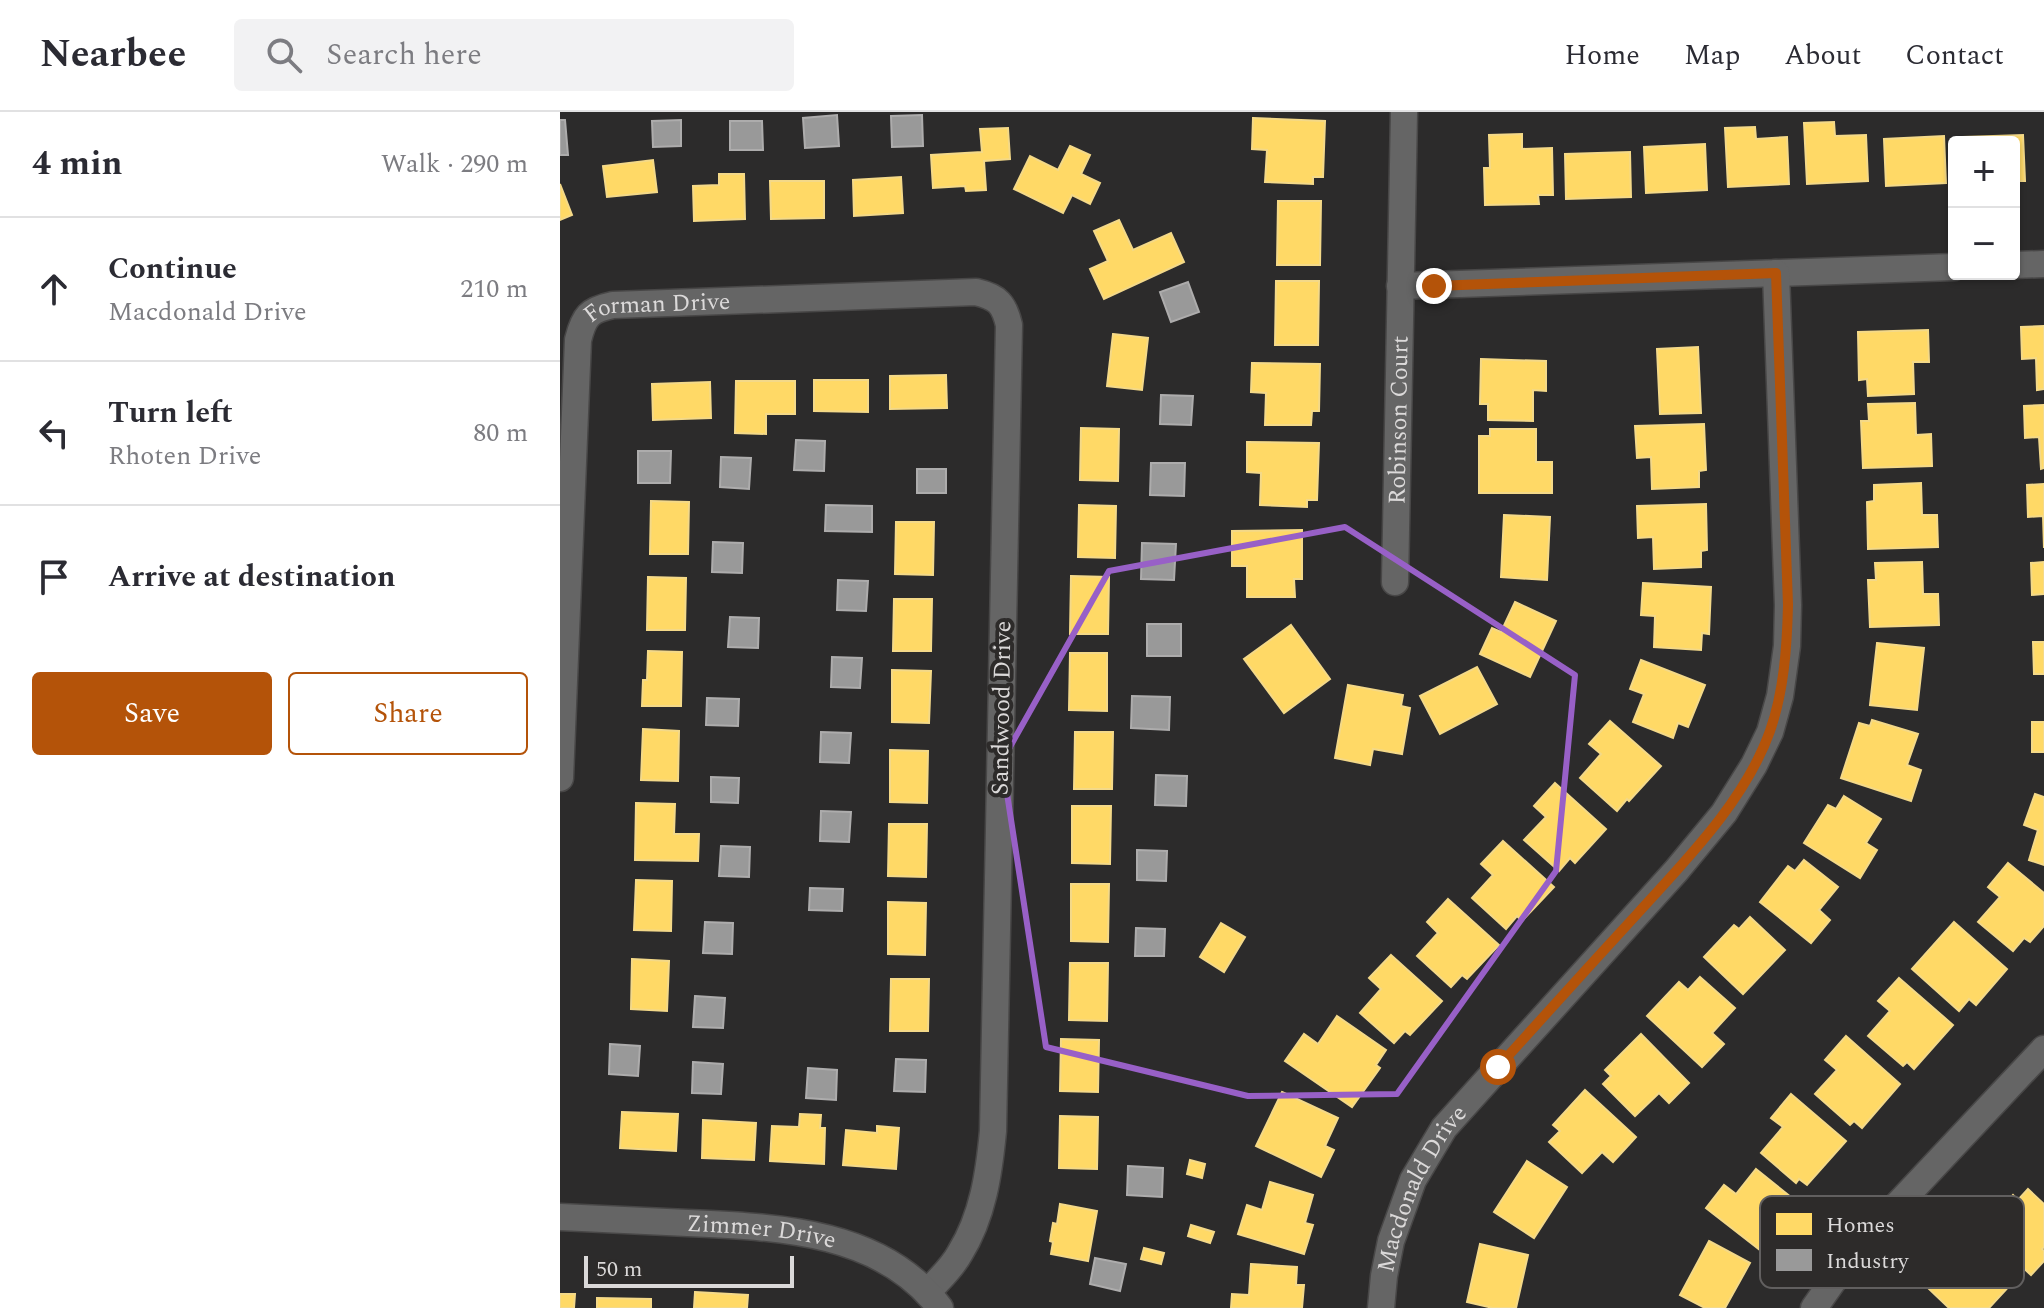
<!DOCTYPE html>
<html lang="en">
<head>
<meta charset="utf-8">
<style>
  body { margin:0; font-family:Spectral,serif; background:#f2f2f3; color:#2b2b33 }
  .controls { position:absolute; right:24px; top:24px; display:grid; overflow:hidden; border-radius:8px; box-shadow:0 2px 6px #0004 }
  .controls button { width:72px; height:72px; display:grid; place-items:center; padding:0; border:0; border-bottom:2px solid #e1e1e2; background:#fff; color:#2b2b33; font:40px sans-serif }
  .scale { position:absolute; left:24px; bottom:20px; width:210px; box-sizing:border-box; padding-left:8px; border:4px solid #dbd9d9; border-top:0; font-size:22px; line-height:28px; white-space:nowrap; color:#dbd9d9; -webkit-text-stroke:6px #2d2b2a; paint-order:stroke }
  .stop { position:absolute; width:24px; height:24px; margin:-18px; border:6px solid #b45309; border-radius:50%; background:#fff }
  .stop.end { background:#b45309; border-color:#fff; box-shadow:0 2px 8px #0008 }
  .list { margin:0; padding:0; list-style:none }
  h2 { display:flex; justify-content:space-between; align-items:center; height:104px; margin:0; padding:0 32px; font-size:34px }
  h2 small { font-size:26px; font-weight:400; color:#7c7c81 }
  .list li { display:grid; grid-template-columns:52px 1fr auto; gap:24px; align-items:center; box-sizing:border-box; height:144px; padding:0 32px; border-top:2px solid #e1e1e2 }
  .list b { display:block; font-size:30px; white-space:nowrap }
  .list p { margin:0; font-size:26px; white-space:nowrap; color:#7c7c81 }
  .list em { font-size:26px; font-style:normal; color:#7c7c81 }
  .actions { display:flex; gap:16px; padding:24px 32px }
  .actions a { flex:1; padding:18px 0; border:2px solid #b45309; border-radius:8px; text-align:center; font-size:28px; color:#b45309 }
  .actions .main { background:#b45309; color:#fff }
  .icon { flex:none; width:44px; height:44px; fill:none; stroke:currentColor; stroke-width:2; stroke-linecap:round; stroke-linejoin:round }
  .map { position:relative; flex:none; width:1484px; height:1196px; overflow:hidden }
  header { display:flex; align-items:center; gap:48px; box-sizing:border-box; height:112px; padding:0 40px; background:#fff; border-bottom:2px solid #e1e1e2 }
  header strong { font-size:38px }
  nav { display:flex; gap:44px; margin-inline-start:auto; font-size:28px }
  .search { width:560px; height:72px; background:#f2f2f3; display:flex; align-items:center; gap:20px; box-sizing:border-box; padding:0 28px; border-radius:8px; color:#7c7c81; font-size:30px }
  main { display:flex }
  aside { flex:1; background:#fff }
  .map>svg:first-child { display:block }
  .homes { fill:#ffd966; stroke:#f4d988; stroke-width:2 }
  .industry { fill:#999; stroke:#adacac; stroke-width:2 }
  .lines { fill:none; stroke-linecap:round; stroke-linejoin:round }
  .street-casing { stroke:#484747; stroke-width:29 }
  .street { stroke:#656565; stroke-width:26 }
  .route { stroke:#b45309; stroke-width:10 }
  .marked { fill:none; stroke:#9860c7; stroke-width:6; stroke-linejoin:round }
  .labels { text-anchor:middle; stroke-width:8; stroke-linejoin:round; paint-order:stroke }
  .street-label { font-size:24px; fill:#dbd9d9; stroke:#2d2b2a }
  .key { fill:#2d2b2a; stroke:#615f5f; stroke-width:2 }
  .key-label { font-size:22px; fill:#dbd9d9 }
</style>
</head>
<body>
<header>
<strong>Nearbee</strong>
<div class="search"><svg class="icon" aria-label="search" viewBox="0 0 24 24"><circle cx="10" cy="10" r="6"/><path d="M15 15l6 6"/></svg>Search here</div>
<nav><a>Home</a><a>Map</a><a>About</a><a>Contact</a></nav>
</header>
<main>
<aside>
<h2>4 min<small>Walk · 290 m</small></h2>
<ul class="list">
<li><svg class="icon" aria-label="ahead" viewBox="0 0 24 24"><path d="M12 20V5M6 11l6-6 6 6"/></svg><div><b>Continue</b><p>Macdonald Drive</p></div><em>210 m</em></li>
<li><svg class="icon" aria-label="left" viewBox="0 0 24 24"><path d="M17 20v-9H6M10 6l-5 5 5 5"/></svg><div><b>Turn left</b><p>Rhoten Drive</p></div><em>80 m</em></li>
<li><svg class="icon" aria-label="arrive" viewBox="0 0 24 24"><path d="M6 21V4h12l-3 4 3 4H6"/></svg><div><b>Arrive at destination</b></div></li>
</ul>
<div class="actions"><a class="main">Save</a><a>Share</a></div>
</aside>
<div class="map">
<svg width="1484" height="1196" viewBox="0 0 1484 1196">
  <rect width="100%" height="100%" fill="#2c2b2b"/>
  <g class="homes">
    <path d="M693 6 765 9 763 65H753V72L705 70 707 38 692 37Z"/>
    <path d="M1274 10 1275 24 1306 23 1308 69 1247 72 1244 11Z"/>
    <path d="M1195 15 1196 27 1227 25 1229 72 1168 75 1165 16Z"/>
    <path d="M448 16 450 47 424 49 426 78 406 79 405 74 373 76 371 43 422 40 420 17Z"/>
    <path d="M962 22V37L992 36 993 83H978L979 92 925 93 924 56H930L929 23Z"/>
    <path d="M1463 23 1465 69H1454V30H1403V25Z"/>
    <path d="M1384 24 1386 71 1326 74 1324 27Z"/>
    <path d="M1145 32 1147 78 1086 81 1084 35Z"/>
    <path d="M510 34 530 43 521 62 540 71 530 92 512 83 503 101 454 77 470 44 498 58Z"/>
    <path d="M1070 40 1071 85 1006 87 1005 42Z"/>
    <path d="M93 48 97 80 47 85 43 54Z"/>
    <path d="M159 62H184L185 107 134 109 133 74 159 73Z"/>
    <path d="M341 65 343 101 294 104 293 68Z"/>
    <path d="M210 69H264V106L211 107Z"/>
    <path d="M0 72 12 103 0 108Z"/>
    <path d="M718 89H761L760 153H717Z"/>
    <path d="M559 108 573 138 611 121 624 150 544 187 530 157 548 149 534 119Z"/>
    <path d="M716 169H759L758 233H715Z"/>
    <path d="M1484 214V277L1477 278 1476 246 1462 247 1461 215Z"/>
    <path d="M1368 218 1369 250H1353L1354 282 1308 284 1307 267 1299 268 1298 220Z"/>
    <path d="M553 222 588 226 582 278 547 274Z"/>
    <path d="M1138 235 1141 301 1100 302 1097 237Z"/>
    <path d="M921 247 986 249V279L973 278V309L928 308V292H920Z"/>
    <path d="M692 251 760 252 759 299H752L751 313H705L706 281 691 280Z"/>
    <path d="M386 263 387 296 330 297V264Z"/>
    <path d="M254 268H308V300L254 299Z"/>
    <path d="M176 269H235V302H206V322L175 321Z"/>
    <path d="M150 270 151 306 93 308 92 272Z"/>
    <path d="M1355 291 1356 323 1371 322 1372 354 1303 356 1301 309H1309L1308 292Z"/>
    <path d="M1484 293V356L1481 357 1479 325 1465 326 1464 294Z"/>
    <path d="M1144 312 1146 358 1139 359V375L1092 377 1091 345 1077 346 1075 314Z"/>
    <path d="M521 316 559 317 558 369 520 368Z"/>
    <path d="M930 317H976V350H992V381H919V324H930Z"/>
    <path d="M687 330 759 331 757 388H747V395L700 393 701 361 687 360Z"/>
    <path d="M1361 371 1362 403H1377L1378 435 1308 437 1307 390 1314 389V373Z"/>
    <path d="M1484 372V436L1483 404 1468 405 1467 373Z"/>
    <path d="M91 389 129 390 128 442H90Z"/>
    <path d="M1146 392 1147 438 1141 439V455L1094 457 1093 425 1078 426 1077 394Z"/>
    <path d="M519 393 556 394 555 446 518 445Z"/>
    <path d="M944 403 990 405 987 468 941 465Z"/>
    <path d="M336 410H374L373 463 335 462Z"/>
    <path d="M742 418V467H734L735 485H687V454H672V419Z"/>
    <path d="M1362 450 1363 482H1378L1379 513 1310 515 1308 468H1316L1315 451Z"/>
    <path d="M1484 450V482L1472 483 1471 451Z"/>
    <path d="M511 464 549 465 548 522H510Z"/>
    <path d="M88 465 126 466 125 518H87Z"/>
    <path d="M1083 471 1151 475 1149 522 1142 521 1141 538 1094 535 1095 504 1081 503Z"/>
    <path d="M334 487H372L371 539H333Z"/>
    <path d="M955 490 996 509 970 565 920 542 932 516 941 520Z"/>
    <path d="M731 513 770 567 724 601 684 547Z"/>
    <path d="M1473 530H1484V562H1474Z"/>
    <path d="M1317 531 1364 536 1357 598 1310 593Z"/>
    <path d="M88 539 122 540 121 594H82L83 568H87Z"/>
    <path d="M510 541H547V599L509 598Z"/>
    <path d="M1081 548 1145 573 1128 615 1118 611 1113 626 1073 610 1084 582 1070 577Z"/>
    <path d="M917 555 937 592 880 622 860 584Z"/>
    <path d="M332 558 371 559 369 611 332 610Z"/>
    <path d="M788 573 843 583 841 594 850 596 842 642 813 637 810 653 775 646Z"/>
    <path d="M1312 608 1358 622 1347 653 1361 658 1351 689 1281 666 1299 611 1310 614Z"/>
    <path d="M1050 609 1101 654 1069 689 1067 687 1057 699 1020 666 1041 642 1029 632Z"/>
    <rect x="1472" y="610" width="12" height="30"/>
    <path d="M83 617 119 619 118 669 81 668Z"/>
    <path d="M515 620H553L552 677H514Z"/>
    <path d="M330 638 368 639 367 691 330 690Z"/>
    <path d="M995 671 1046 717 1015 751 1010 746 999 759 964 728 986 705 974 694Z"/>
    <path d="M1475 682 1484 685V753L1469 748 1478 718 1464 713Z"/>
    <path d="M1284 684 1321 707 1306 731 1317 738 1300 766 1244 731 1268 693 1276 697Z"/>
    <path d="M76 691 115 692 114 722H139L138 749 75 748Z"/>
    <path d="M512 694H551L550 752 512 751Z"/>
    <path d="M329 712H367L366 765 328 764Z"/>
    <path d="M943 729 994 775 962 809 957 804 946 817 912 786 933 763 921 752Z"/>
    <path d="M1244 748 1278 775 1259 798 1270 808 1251 831 1200 790 1228 754 1235 759Z"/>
    <path d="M1448 751 1484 781V814L1470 830 1464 826 1453 839 1418 810 1440 785 1428 775Z"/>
    <path d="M76 768 112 769 111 819 74 818Z"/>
    <path d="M511 772H549L548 830 511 829Z"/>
    <path d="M888 787 939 833 907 867 902 863 891 875 857 844 878 821 867 810Z"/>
    <path d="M328 790 366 791 365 843 328 842Z"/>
    <path d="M1190 805 1225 838 1183 882 1144 845 1174 813 1179 817Z"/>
    <path d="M1394 810 1447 857 1416 893 1409 887 1399 899 1352 857Z"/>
    <path d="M661 811 685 825 664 860 640 845Z"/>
    <path d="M831 843 882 889 850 923 845 919 834 931 800 901 821 877 809 866Z"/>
    <path d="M72 847 109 849 107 899 71 897Z"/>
    <path d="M510 851H548L547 909 509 908Z"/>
    <path d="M1140 865 1175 896 1152 921 1164 932 1142 955 1087 904 1119 870 1128 878Z"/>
    <path d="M1339 866 1393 913 1354 957 1347 950 1343 954 1308 924 1330 899 1318 889Z"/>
    <path d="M331 867H369L368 919H330Z"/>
    <path d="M777 904 826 938 816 953 820 956 792 995 725 949 744 922 758 932Z"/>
    <path d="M1081 922 1129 971 1109 991 1099 981 1075 1004 1043 972 1051 964 1045 958Z"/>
    <path d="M1286 924 1340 972 1302 1016 1294 1009 1290 1013 1255 982 1277 958 1265 948Z"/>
    <path d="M501 927 539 928 538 980 500 979Z"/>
    <path d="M1025 978 1076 1025 1053 1050 1042 1040 1022 1061 989 1030 1000 1019 993 1013Z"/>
    <path d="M722 980 778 1006 765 1034 774 1038 761 1065 696 1034Z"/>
    <path d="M1231 982 1286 1029 1247 1073 1239 1067 1236 1071 1201 1041 1223 1015 1211 1006Z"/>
    <path d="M62 1000 118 1002 116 1039 60 1036Z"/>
    <path d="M240 1002 261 1003 260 1016H265L264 1052 210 1049 212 1014 239 1015Z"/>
    <path d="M500 1004 538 1005 537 1057 499 1056Z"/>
    <path d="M143 1008 196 1011 194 1048 142 1046Z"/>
    <path d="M317 1014 339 1016 336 1057 283 1053 286 1018 317 1021Z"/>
    <path d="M630 1048 645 1052 642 1066 627 1062Z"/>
    <path d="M967 1049 1007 1075 974 1126 934 1100Z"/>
    <path d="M1196 1057 1232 1086 1222 1099 1227 1103 1200 1138 1146 1096 1164 1073 1176 1082Z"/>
    <path d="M710 1070 753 1083 745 1111 753 1113 744 1142 678 1122 687 1093 702 1098Z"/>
    <path d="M1468 1077 1484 1092V1135L1482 1137 1484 1139V1149L1471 1163 1421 1117 1453 1083 1458 1088Z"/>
    <path d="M500 1092 537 1099 528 1149 491 1142 493 1130 490 1129 493 1111 497 1112Z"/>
    <path d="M631 1113 654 1120 650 1131 628 1124Z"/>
    <path d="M1149 1129 1190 1151 1165 1196H1145L1120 1183Z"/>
    <path d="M920 1132 968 1143 956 1196H933L907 1190Z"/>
    <path d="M584 1136 604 1141 601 1152 581 1147Z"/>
    <path d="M1415 1136 1452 1171 1429 1196H1389L1368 1176 1399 1142 1405 1146Z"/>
    <path d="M691 1152 737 1155 736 1173H744L742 1196H671L672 1182 689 1183Z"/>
    <path d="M135 1180 188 1183 187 1196H134Z"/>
    <path d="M0 1182H15L14 1196H0Z"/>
    <path d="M37 1186 91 1187V1196H37Z"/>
  </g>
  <g class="industry">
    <path d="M277 3 279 34 245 36 243 6Z"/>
    <path d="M362 3 363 34 332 35 331 4Z"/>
    <path d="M0 8H5L8 43H0Z"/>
    <path d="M121 8V34L93 35 92 9Z"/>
    <path d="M170 9H202L203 38H170Z"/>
    <path d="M628 170 639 200 611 210 600 180Z"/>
    <path d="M601 283 633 284 631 313 600 312Z"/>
    <path d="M236 328 265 329 264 359 234 358Z"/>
    <path d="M78 339H111L110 371H78Z"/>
    <path d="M161 345 191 346 189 377 160 375Z"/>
    <path d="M591 351H625L624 384 590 383Z"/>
    <rect x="357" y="357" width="29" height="24"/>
    <path d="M266 393 312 394V420L265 419Z"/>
    <path d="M153 430 183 431 182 461 152 460Z"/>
    <path d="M582 431 616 432 614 468 581 467Z"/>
    <path d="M278 468 308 469 306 499 277 498Z"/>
    <path d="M170 505 199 506 198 536 168 535Z"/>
    <rect x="587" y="512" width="34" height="32"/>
    <path d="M272 545 302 546 300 576 271 575Z"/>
    <path d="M572 584 610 585 609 618 571 616Z"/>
    <path d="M147 586 179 587 178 614 146 613Z"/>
    <path d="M261 620 291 621 289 651 260 650Z"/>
    <path d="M596 663 627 664 626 694 595 693Z"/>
    <path d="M151 665 179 666 178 691 151 690Z"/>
    <path d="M261 699 291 700 289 730 260 729Z"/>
    <path d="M161 734 190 735 189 765 159 764Z"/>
    <path d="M577 738 607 739 606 769 577 768Z"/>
    <path d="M250 776 283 777 282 799 249 798Z"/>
    <path d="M145 810 173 811 172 842 143 841Z"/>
    <path d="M576 816 605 817 604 844H575Z"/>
    <path d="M135 884 165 886 163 916 133 915Z"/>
    <path d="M50 932 80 934 78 964 49 962Z"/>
    <path d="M336 947 366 948 365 980 334 979Z"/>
    <path d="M133 950 163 952 161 982 132 981Z"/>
    <path d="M248 956 277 958 276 988 246 986Z"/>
    <path d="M568 1054 603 1056 602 1085 567 1083Z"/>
    <path d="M535 1146 566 1152 560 1179 530 1172Z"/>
  </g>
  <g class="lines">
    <defs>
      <g id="street">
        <path d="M1454 153 1484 152"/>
        <path d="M840 174 1394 155"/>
        <path id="s1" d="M835 470 844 0"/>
        <path id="s2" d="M0 666 18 228C24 204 29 198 53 193L416 180C438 185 444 192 449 213L433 1019C429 1061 423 1104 400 1141 392 1156 379 1167 368 1180"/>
        <path id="s3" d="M0 1105C43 1107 86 1109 128 1111 216 1115 322 1118 380 1196"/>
        <path id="s4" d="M821 1196 824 1164 831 1129 853 1068 884 1016 1116 759 1164 701 1194 653 1210 620 1220 584 1227 534 1228 493 1216 161"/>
        <path d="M1254 1196 1285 1152 1328 1103 1484 937"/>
      </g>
    </defs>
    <use href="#street" class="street-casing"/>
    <use href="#street" class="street"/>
  </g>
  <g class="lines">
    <path class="route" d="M874 174 1216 161 1228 493C1227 535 1224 579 1210 619 1185 689 1126 748 1078 801 1031 852 984 904 938 955"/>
  </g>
  <path class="marked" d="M785 415 1015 563 996 759 837 982 688 984 486 935 442 649 549 459Z"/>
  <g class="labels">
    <g class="street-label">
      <text dy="8" stroke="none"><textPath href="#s2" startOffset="536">Forman Drive</textPath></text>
      <text dy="8" stroke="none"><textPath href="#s1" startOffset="162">Robinson Court</textPath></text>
      <text transform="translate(441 596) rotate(-89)" y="8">Sandwood Drive</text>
      <text dy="8" stroke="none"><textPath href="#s4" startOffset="128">Macdonald Drive</textPath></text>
      <text dy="8" stroke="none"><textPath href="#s3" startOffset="202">Zimmer Drive</textPath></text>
    </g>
  </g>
  <rect x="1200" y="1084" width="264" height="92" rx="12" class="key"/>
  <rect x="1216" y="1101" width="36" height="22" fill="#ffd966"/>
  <rect x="1216" y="1137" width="36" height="22" fill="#999"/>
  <g class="key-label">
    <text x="1266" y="1120">Homes</text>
    <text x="1266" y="1156">Industry</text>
  </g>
</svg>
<div class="controls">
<button>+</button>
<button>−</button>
</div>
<div class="scale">50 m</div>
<div class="stop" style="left:938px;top:955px"></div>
<div class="stop end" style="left:874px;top:174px"></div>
</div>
</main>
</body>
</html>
